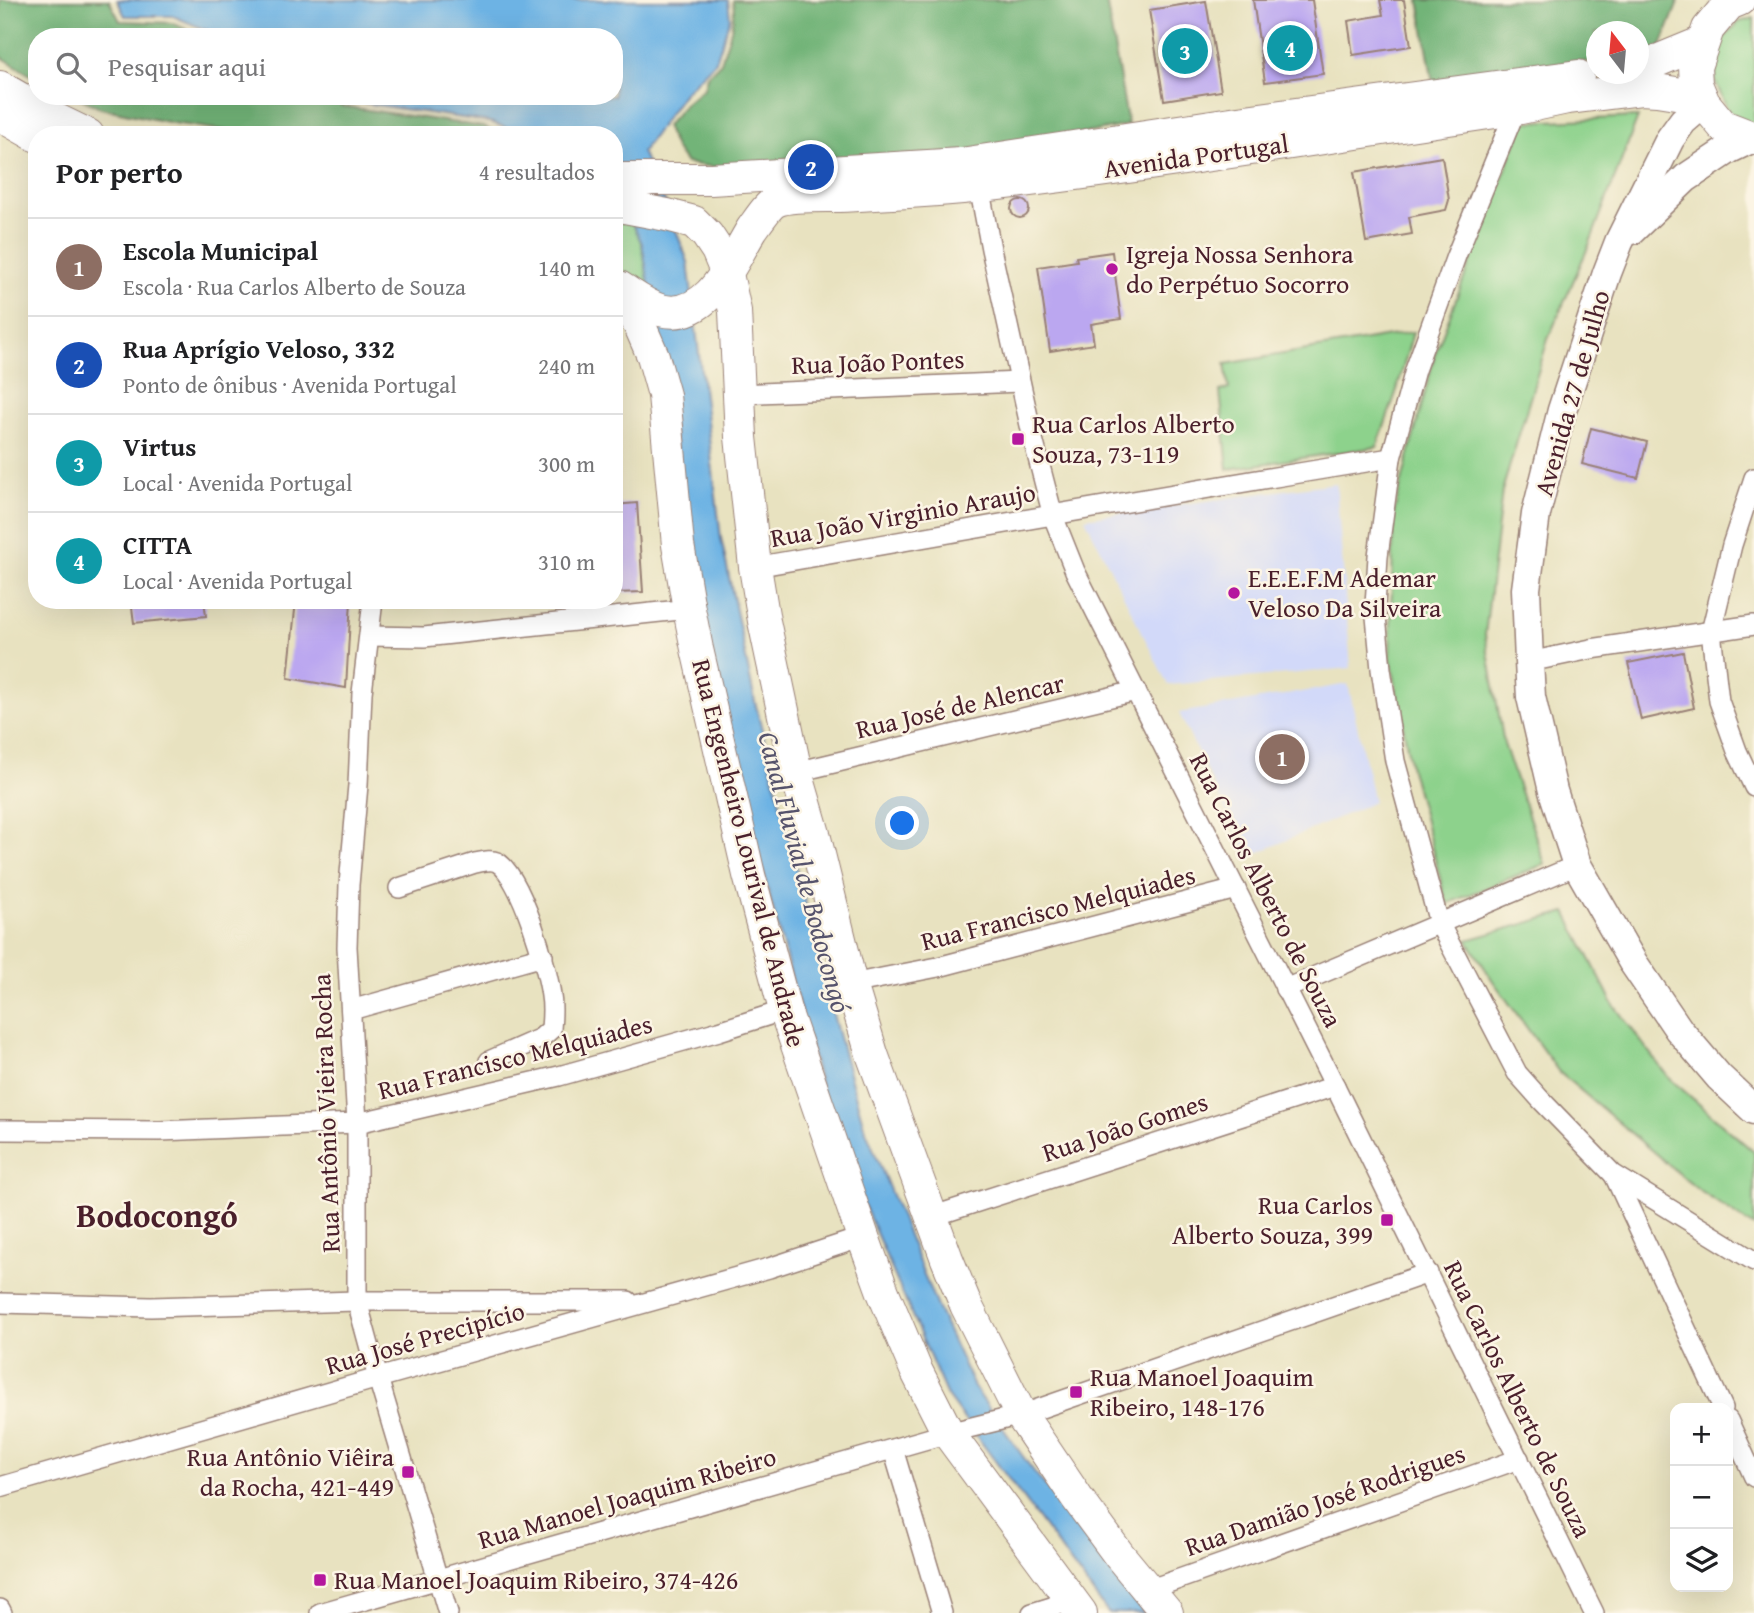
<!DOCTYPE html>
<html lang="pt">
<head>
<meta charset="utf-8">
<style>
  body { margin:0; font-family:"Gentium Book Plus",serif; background:#f2f2f2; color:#202124 }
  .controls { position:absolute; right:21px; bottom:21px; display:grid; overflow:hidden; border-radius:14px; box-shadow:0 7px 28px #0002 }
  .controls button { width:63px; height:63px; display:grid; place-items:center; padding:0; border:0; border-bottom:2px solid #e0e0e0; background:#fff; color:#202124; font:35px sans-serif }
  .compass { position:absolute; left:1586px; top:21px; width:63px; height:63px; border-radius:50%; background:#fff; box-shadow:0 7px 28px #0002; rotate:344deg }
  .you { position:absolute; left:903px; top:824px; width:24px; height:24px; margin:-18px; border:5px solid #fff; border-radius:50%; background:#1a73e8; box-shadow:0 0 0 10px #1a73e833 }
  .badge { display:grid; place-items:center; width:46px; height:46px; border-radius:50%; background:#b5179e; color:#fff; font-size:23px; font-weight:700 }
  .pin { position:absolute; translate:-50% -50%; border:4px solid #fff; box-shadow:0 2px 7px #0006 }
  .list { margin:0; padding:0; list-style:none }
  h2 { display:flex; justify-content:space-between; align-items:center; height:91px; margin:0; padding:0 28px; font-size:30px }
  h2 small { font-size:23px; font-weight:400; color:#757577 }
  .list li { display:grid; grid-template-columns:46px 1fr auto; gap:21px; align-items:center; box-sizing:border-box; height:98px; padding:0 28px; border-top:2px solid #e0e0e0 }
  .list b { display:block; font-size:26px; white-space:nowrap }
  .list p { margin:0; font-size:23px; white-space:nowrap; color:#757577 }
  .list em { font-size:23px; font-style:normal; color:#757577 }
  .icon { flex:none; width:38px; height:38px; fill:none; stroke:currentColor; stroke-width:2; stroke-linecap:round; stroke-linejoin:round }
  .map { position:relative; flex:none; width:1754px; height:1613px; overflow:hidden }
  .search { position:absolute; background:#fff; box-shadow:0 7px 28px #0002; left:28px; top:28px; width:595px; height:77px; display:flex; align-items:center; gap:18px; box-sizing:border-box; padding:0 24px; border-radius:28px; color:#757577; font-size:26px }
  .panel { position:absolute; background:#fff; box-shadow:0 7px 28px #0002; left:28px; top:126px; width:595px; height:483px; border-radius:28px }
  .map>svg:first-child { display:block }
  .built { fill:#d2d9f9 }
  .green { fill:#8dd28c; stroke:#6c785c; stroke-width:2 }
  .forest { fill:#72b478; stroke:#5e6a52; stroke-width:2 }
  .water { fill:#6db3e4; stroke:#5c6988; stroke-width:2 }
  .building { fill:#bba7f0 }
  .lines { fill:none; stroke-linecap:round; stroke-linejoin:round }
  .minor-casing { stroke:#998076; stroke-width:22 }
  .secondary-casing { stroke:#998076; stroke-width:31 }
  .primary-casing { stroke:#998076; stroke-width:34 }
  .minor { stroke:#fff; stroke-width:19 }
  .secondary { stroke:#fff; stroke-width:28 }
  .primary { stroke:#fff; stroke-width:32 }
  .poi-dot { fill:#b5179e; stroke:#fcf5e5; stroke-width:2.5 }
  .labels { text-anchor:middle; stroke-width:5; stroke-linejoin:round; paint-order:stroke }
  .street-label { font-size:26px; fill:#4a1f2b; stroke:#fcf5e5 }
  .poi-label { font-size:26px; fill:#4a1f2b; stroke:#fcf5e5; text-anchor:start }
  .water-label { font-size:28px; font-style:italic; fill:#56536c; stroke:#fcf5e5 }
  .district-label { font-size:33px; font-weight:bold; fill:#4a1f2b; stroke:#fcf5e5 }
</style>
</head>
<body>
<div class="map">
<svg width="1754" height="1613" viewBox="0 0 1754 1613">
  <rect width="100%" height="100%" fill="#fcf5e5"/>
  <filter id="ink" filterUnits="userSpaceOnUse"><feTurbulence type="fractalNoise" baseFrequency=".0143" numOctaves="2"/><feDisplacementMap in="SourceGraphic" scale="14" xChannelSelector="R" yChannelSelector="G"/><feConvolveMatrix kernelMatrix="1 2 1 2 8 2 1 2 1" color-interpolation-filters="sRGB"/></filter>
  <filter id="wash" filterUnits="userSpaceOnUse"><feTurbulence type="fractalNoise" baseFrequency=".00686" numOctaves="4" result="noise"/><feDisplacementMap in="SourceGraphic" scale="28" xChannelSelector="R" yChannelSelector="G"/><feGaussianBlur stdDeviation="1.57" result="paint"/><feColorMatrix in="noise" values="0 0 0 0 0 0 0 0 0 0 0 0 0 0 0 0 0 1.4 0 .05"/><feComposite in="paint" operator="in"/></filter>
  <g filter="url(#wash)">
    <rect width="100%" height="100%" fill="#e8e2c0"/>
    <g class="built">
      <path d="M1336 483 1351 668 1168 685 1085 518Z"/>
      <path d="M1348 684 1374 802 1248 857 1179 713Z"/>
    </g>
    <g class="green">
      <path d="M1754 18V126L1728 111 1715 81 1718 44 1739 22Z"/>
      <path d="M1638 117 1589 245 1548 339 1502 491 1485 635 1504 744 1545 864 1447 904 1411 769 1390 653 1394 512 1435 354 1524 122Z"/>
      <path d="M614 213 630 216 642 244 651 295 614 273Z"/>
      <path d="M1413 332 1397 390 1377 447 1228 469 1220 391 1229 389 1225 364Z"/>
      <path d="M1566 912 1613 1004 1668 1077 1754 1152V1227L1697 1189 1559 1072 1493 981 1467 940Z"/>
    </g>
    <g class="forest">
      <path d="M0 0H109L120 21 172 23 205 37H37V79L0 56Z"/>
      <path d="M733 0H1106L1128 125 998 150 714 167 686 163 675 148 666 126 686 103 704 88 707 76 721 62 731 30 734 11Z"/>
      <path d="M1419 0H1679L1659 51 1639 54 1638 32H1596V60L1434 89Z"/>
      <path d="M75 96H332L341 106 484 127 500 135 250 134 172 123 101 108Z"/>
    </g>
    <path class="water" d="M117 0H728L730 18 716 61 684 93 642 152 666 204 688 262 721 538 755 702 837 1030 864 1126 938 1309 974 1387 1029 1465 1144 1613H1108L947 1396 834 1136 717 701 660 348 642 244 614 182V135H558L548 130 518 132 490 122 343 100 339 96H614V37H223L173 16H125Z"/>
    <g id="blocks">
      <g class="building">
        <path d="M1253 0H1312L1323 74 1265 82Z"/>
        <path d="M1380 0H1404L1411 46 1353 55 1348 21 1383 15Z"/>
        <path d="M1206 1 1221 91 1164 100 1149 10Z"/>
        <path d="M1442 157 1449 200 1446 210 1409 217 1412 234 1366 242 1354 172Z"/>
        <circle cx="1020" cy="209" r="9"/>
        <path d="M1112 252 1121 319 1091 324 1094 344 1050 351 1038 267 1077 261 1076 257Z"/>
        <path d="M1591 428 1647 442 1638 478 1582 464Z"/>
        <path d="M637 503 643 592 614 593V505Z"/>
        <path d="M131 600H204L206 616 134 623Z"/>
        <path d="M296 600H351L346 688 288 678Z"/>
        <path d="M1683 652 1694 708 1641 720 1628 663Z"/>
      </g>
    </g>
  </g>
  <g filter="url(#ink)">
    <use href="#blocks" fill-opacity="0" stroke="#998076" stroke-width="2"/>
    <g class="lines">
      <defs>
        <g id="minor">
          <path d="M1516 109 1456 256 1415 370 1391 458 1378 556 1375 606 1381 669 1395 761 1439 923 1517 1073 1541 1100 1613 1174 1754 1261"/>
          <path d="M979 177V186L991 249 1033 439 1053 516 1075 571 1335 1086 1594 1613"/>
          <path d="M738 394 1020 382"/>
          <path d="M1754 478 1732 545 1711 632 1719 701 1737 751 1754 787"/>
          <path d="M755 567C967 530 1179 492 1391 458"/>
          <path d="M373 600 362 693 358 785 349 885 347 947 357 1123V1301L378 1378 448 1613"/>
          <path d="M370 636 424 637 689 609"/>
          <path d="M1529 662 1591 649 1754 625"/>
          <path d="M796 772 1136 691"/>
          <path d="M399 888 475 863C482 862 490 859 497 862 521 875 548 969 551 996 553 1007 552 1018 551 1029L541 1038 489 1061"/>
          <path d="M851 984 938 967 1236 889"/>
          <path d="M1285 989 1577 865"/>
          <path d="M351 1010 543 956"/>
          <path d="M0 1130 160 1131 357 1123 559 1076 719 1031 785 1010"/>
          <path d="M1614 1175 1723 1408"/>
          <path d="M931 1217 1335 1086"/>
          <path d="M0 1303 151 1307 357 1301H628"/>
          <path d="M1728 1420 1754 1477"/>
          <path d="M893 1449 942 1613"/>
          <path d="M0 1487 378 1378 769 1268 863 1237"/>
          <path d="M1148 1590 1519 1459"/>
          <path d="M0 1609 2 1613"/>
          <path d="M320 1613 948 1433 1021 1415 1428 1273"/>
          <path d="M1032 1613 1071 1601"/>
        </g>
        <g id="secondary">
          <path d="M1704 103 1683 121 1670 139 1619 242 1607 273 1562 410 1536 514 1526 589 1529 662 1531 697 1553 791 1577 865 1632 961 1679 1030 1719 1077 1754 1110"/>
          <path d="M1632 230 1686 178 1728 150 1753 138"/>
        </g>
        <g id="primary">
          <path d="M1739 0 1729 4 1708 29 1695 67 1696 84 1704 103 1723 126 1754 138"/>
          <path d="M1638 66 1652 63 1703 42"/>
          <path d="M0 87 57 120 88 135"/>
          <path d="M0 115 37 136"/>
          <path d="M614 179H711L961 164 1238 122 1578 76"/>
          <path d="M614 205 667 215 694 222 707 235 717 250 727 274 735 311 741 437 755 567 764 621 796 772 814 834 851 984 872 1054 947 1259 966 1305 1021 1415 1077 1498 1119 1555 1167 1613"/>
          <path d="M619 287C632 295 646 306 660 310 708 323 733 260 752 229 758 221 768 205 776 201 788 195 825 196 839 196 887 193 935 191 982 186 1160 165 1338 135 1516 109L1567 98 1641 89 1657 90 1701 97"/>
          <path d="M614 288 640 326 653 356 664 395 678 545 689 609 697 649 749 875 785 1010 863 1237 883 1292 916 1370 948 1433 1081 1613"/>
        </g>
      </defs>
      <use href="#minor" class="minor-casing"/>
      <use href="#secondary" class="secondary-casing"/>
      <use href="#primary" class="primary-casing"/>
      <use href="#minor" class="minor"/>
      <use href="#secondary" class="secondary"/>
      <use href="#primary" class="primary"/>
    </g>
  </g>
  <g class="poi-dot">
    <circle cx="1112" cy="269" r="7"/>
    <rect x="1011" y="432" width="14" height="14" rx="3.5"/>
    <circle cx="1234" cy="593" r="7"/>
    <rect x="1380" y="1213" width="14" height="14" rx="3.5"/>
    <rect x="1069" y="1385" width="14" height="14" rx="3.5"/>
    <rect x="401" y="1465" width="14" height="14" rx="3.5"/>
    <rect x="313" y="1573" width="14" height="14" rx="3.5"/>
  </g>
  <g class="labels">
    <g class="street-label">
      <text transform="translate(1196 156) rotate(-8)" y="9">Avenida Portugal</text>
      <text transform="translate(878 362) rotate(-2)" y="9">Rua João Pontes</text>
      <text transform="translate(1572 393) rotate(-74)" y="9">Avenida 27 de Julho</text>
      <text transform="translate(903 515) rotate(-10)" y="9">Rua João Virginio Araujo</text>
      <text transform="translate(960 706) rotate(-13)" y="9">Rua José de Alencar</text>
      <text transform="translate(749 853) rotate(76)" y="9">Rua Engenheiro Lourival de Andrade</text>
      <text transform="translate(1266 890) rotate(63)" y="9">Rua Carlos Alberto de Souza</text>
      <text transform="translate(1058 908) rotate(-14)" y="9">Rua Francisco Melquiades</text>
      <text transform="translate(515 1057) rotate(-14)" y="9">Rua Francisco Melquiades</text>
      <text transform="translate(326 1113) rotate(-92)" y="9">Rua Antônio Vieira Rocha</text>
      <text transform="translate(1125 1127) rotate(-18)" y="9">Rua João Gomes</text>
      <text transform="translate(425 1338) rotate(-16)" y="9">Rua José Precipício</text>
      <text transform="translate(1518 1399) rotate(64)" y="9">Rua Carlos Alberto de Souza</text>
      <text transform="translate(627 1498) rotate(-16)" y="9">Rua Manoel Joaquim Ribeiro</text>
      <text transform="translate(1325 1500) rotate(-19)" y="9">Rua Damião José Rodrigues</text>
    </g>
    <g class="poi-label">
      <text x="1126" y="263">Igreja Nossa Senhora<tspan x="1126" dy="30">do Perpétuo Socorro</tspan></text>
      <text x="1032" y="433">Rua Carlos Alberto<tspan x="1032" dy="30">Souza, 73-119</tspan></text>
      <text x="1248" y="587">E.E.E.F.M Ademar<tspan x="1248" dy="30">Veloso Da Silveira</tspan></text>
      <text x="1373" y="1214" text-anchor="end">Rua Carlos<tspan x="1373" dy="30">Alberto Souza, 399</tspan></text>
      <text x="1090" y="1386">Rua Manoel Joaquim<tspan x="1090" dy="30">Ribeiro, 148-176</tspan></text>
      <text x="394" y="1466" text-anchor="end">Rua Antônio Viêira<tspan x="394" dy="30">da Rocha, 421-449</tspan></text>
      <text x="334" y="1589">Rua Manoel Joaquim Ribeiro, 374-426</text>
    </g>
    <g class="water-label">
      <text transform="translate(805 872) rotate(75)" y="10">Canal Fluvial de Bodocongó</text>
    </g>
    <g class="district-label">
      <text x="157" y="1227">Bodocongó</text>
    </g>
  </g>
</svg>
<div class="controls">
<button>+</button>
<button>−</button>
<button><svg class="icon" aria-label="layers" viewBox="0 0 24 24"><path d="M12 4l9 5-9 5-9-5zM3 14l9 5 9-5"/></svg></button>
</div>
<svg class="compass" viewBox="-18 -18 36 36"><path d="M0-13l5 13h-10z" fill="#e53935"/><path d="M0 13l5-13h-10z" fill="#757577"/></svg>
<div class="you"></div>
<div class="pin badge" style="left:1282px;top:757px;background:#8d6e63">1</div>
<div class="pin badge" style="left:811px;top:167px;background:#1a4fb4">2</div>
<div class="pin badge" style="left:1185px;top:51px;background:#0f9aa8">3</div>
<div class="pin badge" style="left:1290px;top:48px;background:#0f9aa8">4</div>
<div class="search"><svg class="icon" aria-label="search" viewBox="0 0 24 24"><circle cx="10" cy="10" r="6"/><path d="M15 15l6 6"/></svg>Pesquisar aqui</div>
<section class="panel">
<h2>Por perto<small>4 resultados</small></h2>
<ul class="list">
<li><span class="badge" style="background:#8d6e63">1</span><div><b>Escola Municipal</b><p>Escola · Rua Carlos Alberto de Souza</p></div><em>140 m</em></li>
<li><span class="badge" style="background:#1a4fb4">2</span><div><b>Rua Aprígio Veloso, 332</b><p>Ponto de ônibus · Avenida Portugal</p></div><em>240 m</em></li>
<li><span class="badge" style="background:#0f9aa8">3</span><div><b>Virtus</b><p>Local · Avenida Portugal</p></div><em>300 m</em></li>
<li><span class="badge" style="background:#0f9aa8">4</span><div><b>CITTA</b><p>Local · Avenida Portugal</p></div><em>310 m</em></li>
</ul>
</section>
</div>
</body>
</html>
